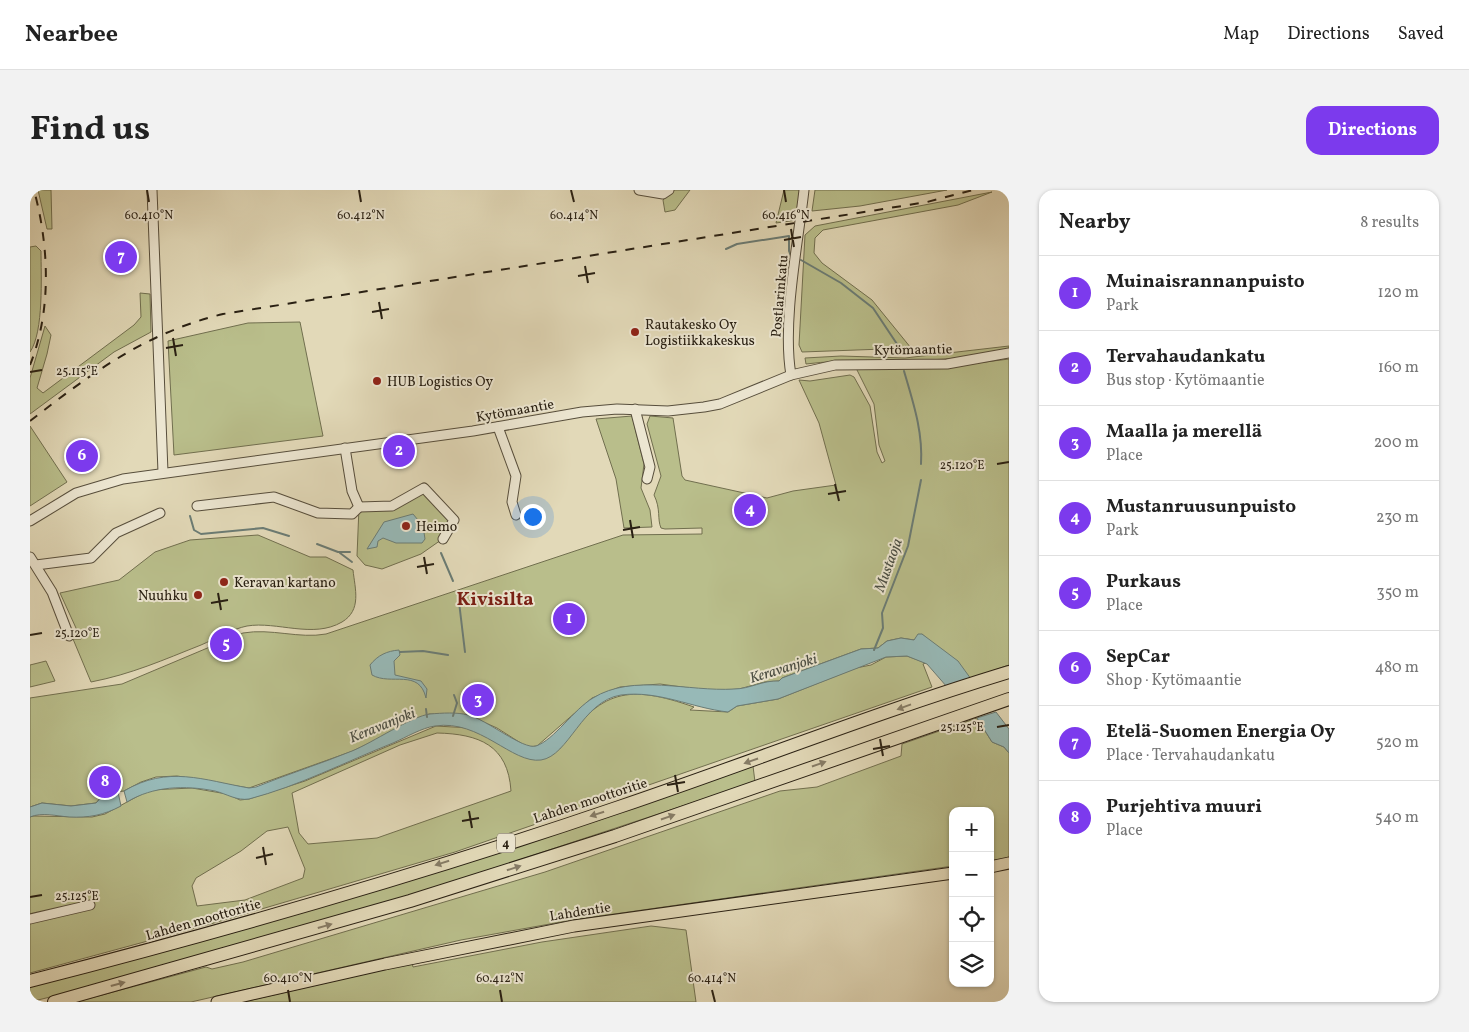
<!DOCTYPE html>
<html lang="en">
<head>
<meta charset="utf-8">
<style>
  body { margin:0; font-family:Vollkorn,serif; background:#f2f2f2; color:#222 }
  .controls { position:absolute; right:15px; bottom:15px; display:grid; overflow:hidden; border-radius:10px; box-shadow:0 1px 4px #0004 }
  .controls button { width:45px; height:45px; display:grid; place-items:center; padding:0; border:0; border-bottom:1px solid #e0e0e0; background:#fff; color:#222; font:25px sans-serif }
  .you { position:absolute; left:502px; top:326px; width:18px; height:18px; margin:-12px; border:4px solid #fff; border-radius:50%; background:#1a73e8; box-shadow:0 0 0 8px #1a73e833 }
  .badge { display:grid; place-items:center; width:32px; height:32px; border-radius:50%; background:#7c3aed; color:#fff; font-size:16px; font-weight:700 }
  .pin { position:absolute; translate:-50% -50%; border:2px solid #fff; box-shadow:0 1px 5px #0006 }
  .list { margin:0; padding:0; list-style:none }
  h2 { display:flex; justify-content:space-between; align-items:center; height:65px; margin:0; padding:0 20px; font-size:21px }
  h2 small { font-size:16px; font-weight:400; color:#767676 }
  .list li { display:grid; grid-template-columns:32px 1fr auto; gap:15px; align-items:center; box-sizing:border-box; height:75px; padding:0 20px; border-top:1px solid #e0e0e0 }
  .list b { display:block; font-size:19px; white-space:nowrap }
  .list p { margin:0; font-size:16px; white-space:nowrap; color:#767676 }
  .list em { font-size:16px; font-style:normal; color:#767676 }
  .icon { flex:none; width:28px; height:28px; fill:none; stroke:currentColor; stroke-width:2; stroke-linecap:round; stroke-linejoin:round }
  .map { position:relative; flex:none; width:979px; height:812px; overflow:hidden; border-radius:15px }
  header { display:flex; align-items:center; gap:30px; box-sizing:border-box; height:70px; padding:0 25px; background:#fff; border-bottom:1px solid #e0e0e0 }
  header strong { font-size:24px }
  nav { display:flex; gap:28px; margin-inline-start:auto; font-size:18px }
  .intro { display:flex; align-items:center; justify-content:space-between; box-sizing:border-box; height:120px; padding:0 30px }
  h1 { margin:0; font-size:35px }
  .button { padding:12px 22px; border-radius:15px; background:#7c3aed; color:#fff; font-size:18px; font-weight:700 }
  main { display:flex; gap:30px; padding:0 30px }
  aside { flex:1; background:#fff; border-radius:15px; box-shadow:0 1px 4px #0004 }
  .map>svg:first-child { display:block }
  .green { fill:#b9be8b; stroke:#716f4f; fill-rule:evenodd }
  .water { fill:#97b9b7; stroke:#6b7c75 }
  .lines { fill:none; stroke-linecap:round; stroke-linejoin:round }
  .stream { stroke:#6b7c75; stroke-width:2 }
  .minor-casing { stroke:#574e3c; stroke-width:11 }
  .major-casing { stroke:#292013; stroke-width:13 }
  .highway-casing { stroke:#292013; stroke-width:14 }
  .minor { stroke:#ece6d1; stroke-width:9 }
  .major { stroke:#e2d9b8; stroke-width:11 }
  .highway { stroke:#e2d9b8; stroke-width:12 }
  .rail { stroke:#292013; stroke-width:2; stroke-dasharray:9 9; stroke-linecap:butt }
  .oneway { fill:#867c66 }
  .ticks { fill:none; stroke:#292013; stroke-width:2 }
  .poi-dot { fill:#8f2418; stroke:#ece6d1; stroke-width:2 }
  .labels { text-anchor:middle; stroke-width:4; stroke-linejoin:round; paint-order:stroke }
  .shield { fill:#ece6d1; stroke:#645b4c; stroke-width:1 }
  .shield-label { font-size:12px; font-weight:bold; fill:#292013 }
  .street-label { font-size:14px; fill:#292013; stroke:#ece6d1 }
  .poi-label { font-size:14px; fill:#292013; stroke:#ece6d1; text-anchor:start }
  .water-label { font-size:15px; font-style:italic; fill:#4a4e44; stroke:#ece6d1 }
  .district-label { font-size:19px; font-weight:bold; fill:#7a1f14; stroke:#ece6d1 }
  .ticks-label { font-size:12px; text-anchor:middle; fill:#292013; stroke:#ece6d1; stroke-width:4; stroke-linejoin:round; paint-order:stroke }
</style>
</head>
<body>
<header>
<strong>Nearbee</strong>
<nav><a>Map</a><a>Directions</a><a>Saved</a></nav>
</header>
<div class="intro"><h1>Find us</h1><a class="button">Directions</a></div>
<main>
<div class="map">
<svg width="979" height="812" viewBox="0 0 979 812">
  <rect width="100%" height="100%" fill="#e2d9b8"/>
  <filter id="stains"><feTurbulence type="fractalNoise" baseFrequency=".004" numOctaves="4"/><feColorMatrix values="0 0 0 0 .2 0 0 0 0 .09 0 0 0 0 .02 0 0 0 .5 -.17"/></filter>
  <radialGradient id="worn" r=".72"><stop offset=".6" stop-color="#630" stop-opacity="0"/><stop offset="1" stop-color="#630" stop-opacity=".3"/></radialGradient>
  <g class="green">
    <path d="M8 0H21L22 39H17Z"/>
    <path d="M643 0H660L645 20 635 22 633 10Z"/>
    <path d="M754 0H771L767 30 746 33Z"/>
    <path d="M785 0H917L830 16 782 21Z"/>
    <path d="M962 2 928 15 793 40 785 48 784 63 792 73 842 110 881 158 772 162 769 155 775 45 785 36Z"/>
    <path d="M6 56 11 61C11 85 14 142 0 162V57Z"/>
    <path d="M110 103 120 104 121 142 84 162 0 224V188L15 136 21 145 17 164 7 198 13 203 104 135 111 127Z"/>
    <path d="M270 132 293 246 144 265 138 151 218 133Z"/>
    <path d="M979 156V160C950 165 921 170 891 170 852 172 814 169 776 174L775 168 811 166 875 168Z"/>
    <path d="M979 169V475L939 489 892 444 884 450 871 448 857 451 848 458 831 459 752 488 749 491 735 492 709 499 681 501 630 494 590 497 562 508 507 556 497 557 467 538 438 525 399 524 323 561 219 598 147 586 126 587 111 592 94 601 75 603 66 613 41 616 12 613 0 617V508L92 494 213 443C241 438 269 449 296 444L593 345 672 344V338L635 339 631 338C627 329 631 319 624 305L631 286 617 234 620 226 643 228 652 286 655 290 737 308 763 301 806 295 789 233 769 190 780 191 820 185 824 187 840 216 847 262 852 273 855 271 849 255 844 214 826 178 915 177Z"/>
    <path d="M602 226 614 274 611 298 620 320 622 337 594 338 586 289 566 229Z"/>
    <path d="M0 236 37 292 0 316Z"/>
    <path d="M394 298 424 330 411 350 391 364 352 379 335 375 327 366 329 317 362 316Z"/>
    <path d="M228 345 280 367H296L323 380C325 399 332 420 312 432 283 449 247 431 217 436 202 439 185 449 171 455 133 470 102 484 61 492L43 449H51L30 403 89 390 125 362 160 350Z"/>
    <path d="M877 466 896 473 893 474 902 497 425 662 184 733 0 783V627L3 626 62 627 75 624 119 600 162 598 197 604 210 610 219 609 275 591 406 536 441 538 481 560 530 558C571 499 598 494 664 517L660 520 698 522 707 516 748 509 826 478 841 475 856 467ZM407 543C449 544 478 555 481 601L347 648 278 654 269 643 262 603 370 555ZM258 637 275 679 273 688 215 710 167 716 162 696 166 688 211 661 237 641Z"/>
    <path d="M16 471 25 491 0 497V475Z"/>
    <path d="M947 528 962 552 974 557 979 563V668L960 671V621H923V676L542 730 431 750 161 812H46L176 777 182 779 213 772 515 682 750 601 787 597 871 566 872 554Z"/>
    <path d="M723 576 725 592 386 704 68 795 0 812V796Z"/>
    <path d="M621 736 656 740 666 812H213L382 773 383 777 512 752Z"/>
  </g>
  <g class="water">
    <path d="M383 324 393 336 395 349 392 353H366L353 348 348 351 347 357 337 359 354 332Z"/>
    <path d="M888 444H892L928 471 941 489 917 497 897 474 877 466 856 467 748 509 707 516 698 522C662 518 628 500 591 505 552 511 539 566 511 570 482 574 450 529 405 536 391 538 377 547 363 553 315 572 269 596 219 609 207 611 197 604 185 601 155 595 123 596 97 612L94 601C138 575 173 590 219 598L226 597C258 584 290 574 322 561 342 553 382 526 400 524 412 523 427 522 438 525 456 529 493 560 506 556 524 550 544 519 563 508 603 483 659 502 704 499 720 499 733 490 749 491L752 488 831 459 848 458 857 451 871 448 884 450Z"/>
    <path d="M369 460 370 465 364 471 365 485 391 491 397 499 396 508C389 478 361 496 342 485L340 475C348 465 357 461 369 460Z"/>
    <path d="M966 522 979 539V563L974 557 962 552 947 528Z"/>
    <path d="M88 602 91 616C74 625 59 628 39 627 26 626 12 622 0 627V617L12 613 41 616 66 613 75 603Z"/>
  </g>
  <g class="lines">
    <g class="stream">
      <path d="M696 59 707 54 759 46V61L761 66"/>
      <path d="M771 70 811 93 843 118 871 160"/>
      <path d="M874 181C883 212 893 241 891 274"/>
      <path d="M160 326 164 340 171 344 233 338 259 346"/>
      <path d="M287 354 308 362H320"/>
      <path d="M310 363 322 372"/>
      <path d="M411 363 423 391"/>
      <path d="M429 412 435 462"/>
      <path d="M844 460 853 438 852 423 878 356 891 290"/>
      <path d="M370 462 393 461 418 465"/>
      <path d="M396 519 397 527"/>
      <path d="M423 526 427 513 424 505"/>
    </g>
    <defs>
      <g id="minor">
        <path d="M122 0 133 282"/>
        <path d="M609 0 633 4 639 0"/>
        <path d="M761 185C752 132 768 54 774 0"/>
        <path d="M605 219 620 277 617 289"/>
        <path d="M468 237 486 286 482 312 486 325"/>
        <path d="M315 258 322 301 329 317 362 316 394 298 424 330 413 349"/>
        <path d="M167 316 244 307 288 323 322 324 329 317"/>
        <path d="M0 331 46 303 93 289 443 241 552 222 587 219 638 221 674 217 690 214 761 185 805 175 917 174 979 163"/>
        <path d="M0 367 22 402 39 446"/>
        <path d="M6 375 61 368 86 343 130 323"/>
        <path d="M0 729 60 715"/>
      </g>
      <g id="major">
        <path d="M960 677 979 673"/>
        <path d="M187 812 355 774 544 736 923 683"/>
      </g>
      <g id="highway">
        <path d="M0 791C198 740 396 683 589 617 719 573 847 522 979 482"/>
        <path d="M24 812 380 711 585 646 979 509"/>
      </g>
    </defs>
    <use href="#minor" class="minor-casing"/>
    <use href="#major" class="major-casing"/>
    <use href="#highway" class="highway-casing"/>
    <use href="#minor" class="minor"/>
    <use href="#major" class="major"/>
    <use href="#highway" class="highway"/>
    <g class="rail">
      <path d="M0 175C22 120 19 56 4 0"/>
      <path d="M0 231C62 183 115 143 193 124L897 12 943 0"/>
    </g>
  </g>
  <defs><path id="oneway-solid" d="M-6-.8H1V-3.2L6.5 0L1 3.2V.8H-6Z" transform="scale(1.25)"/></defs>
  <g class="oneway">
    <use href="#oneway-solid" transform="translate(874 517) rotate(160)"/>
    <use href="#oneway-solid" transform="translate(721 571) rotate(161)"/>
    <use href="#oneway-solid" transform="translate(789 574) rotate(-19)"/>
    <use href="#oneway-solid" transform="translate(567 624) rotate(162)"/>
    <use href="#oneway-solid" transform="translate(638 627) rotate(-19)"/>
    <use href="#oneway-solid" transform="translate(412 673) rotate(162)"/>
    <use href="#oneway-solid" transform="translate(484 678) rotate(-18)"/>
    <use href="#oneway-solid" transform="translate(295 736) rotate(-16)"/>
    <use href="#oneway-solid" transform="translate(88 794) rotate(-15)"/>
  </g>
  <path class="ticks" d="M117 0 119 12M329 0 331 12M541 0 544 12M754 0 756 12M761 39 764 57M754 50 771 47M555 76 558 93M548 86 565 83M349 112 352 129M342 122 359 119M143 148 146 166M136 158 153 155M0 182 12 180M967 274 979 272M805 294 809 311M798 304 816 301M600 330 603 348M593 340 610 337M394 367 397 384M387 377 404 374M188 403 191 420M181 413 198 410M0 445 12 443M967 537 979 535M850 549 853 566M843 559 860 556M645 585 648 602M637 595 655 592M439 621 442 638M432 631 449 628M233 657 236 675M226 668 243 664M0 707 12 705M258 800 260 812M470 800 472 812M682 800 685 812"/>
  <g class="poi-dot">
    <circle cx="605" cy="142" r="5"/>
    <circle cx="347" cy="191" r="5"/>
    <circle cx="376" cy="336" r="5"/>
    <circle cx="194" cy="392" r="5"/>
    <circle cx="168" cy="405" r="5"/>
  </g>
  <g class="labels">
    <rect class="shield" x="467" y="643.5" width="18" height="19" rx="4"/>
    <g class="shield-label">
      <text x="476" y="657">4</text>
    </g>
    <g class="street-label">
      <text transform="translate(749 106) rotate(-85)" y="5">Postlarinkatu</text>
      <text transform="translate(883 159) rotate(-1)" y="5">Kytömaantie</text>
      <text transform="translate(485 220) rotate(-10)" y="5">Kytömaantie</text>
      <text transform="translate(560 610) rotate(-18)" y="5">Lahden moottoritie</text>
      <text transform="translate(550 721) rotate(-9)" y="5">Lahdentie</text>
      <text transform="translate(173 729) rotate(-16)" y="5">Lahden moottoritie</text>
    </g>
    <g class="poi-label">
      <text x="615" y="139">Rautakesko Oy<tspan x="615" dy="16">Logistiikkakeskus</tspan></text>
      <text x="357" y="196">HUB Logistics Oy</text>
      <text x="386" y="341">Heimo</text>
      <text x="204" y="397">Keravan kartano</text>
      <text x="158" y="410" text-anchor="end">Nuuhku</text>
    </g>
    <g class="water-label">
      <text transform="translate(858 375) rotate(-70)" y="5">Mustaoja</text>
      <text transform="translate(753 478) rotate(-17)" y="5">Keravanjoki</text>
      <text transform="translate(352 535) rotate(-22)" y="5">Keravanjoki</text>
    </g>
    <g class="district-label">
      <text x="465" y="415">Kivisilta</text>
    </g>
  </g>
  <g class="ticks-label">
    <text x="119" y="29">60.410°N</text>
    <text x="331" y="29">60.412°N</text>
    <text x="544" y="29">60.414°N</text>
    <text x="756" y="29">60.416°N</text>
    <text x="47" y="185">25.115°E</text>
    <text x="932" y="279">25.120°E</text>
    <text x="47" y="447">25.120°E</text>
    <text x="932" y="541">25.125°E</text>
    <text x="47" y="710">25.125°E</text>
    <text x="258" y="792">60.410°N</text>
    <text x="470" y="792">60.412°N</text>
    <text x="682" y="792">60.414°N</text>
  </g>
  <rect width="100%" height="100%" filter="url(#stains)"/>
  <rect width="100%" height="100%" fill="url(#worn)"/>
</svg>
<div class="controls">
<button>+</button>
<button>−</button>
<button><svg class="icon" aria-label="locate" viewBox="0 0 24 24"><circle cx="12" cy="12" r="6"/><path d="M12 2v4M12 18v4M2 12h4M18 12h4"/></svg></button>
<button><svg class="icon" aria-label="layers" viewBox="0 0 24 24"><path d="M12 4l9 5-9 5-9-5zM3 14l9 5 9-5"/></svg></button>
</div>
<div class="you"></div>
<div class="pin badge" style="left:539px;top:429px">1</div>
<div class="pin badge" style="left:369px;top:261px">2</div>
<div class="pin badge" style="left:448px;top:510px">3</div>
<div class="pin badge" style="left:720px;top:320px">4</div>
<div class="pin badge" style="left:196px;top:454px">5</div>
<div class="pin badge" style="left:52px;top:266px">6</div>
<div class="pin badge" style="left:91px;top:67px">7</div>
<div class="pin badge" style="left:75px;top:592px">8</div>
</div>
<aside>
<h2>Nearby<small>8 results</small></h2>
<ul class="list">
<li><span class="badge">1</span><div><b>Muinaisrannanpuisto</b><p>Park</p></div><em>120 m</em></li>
<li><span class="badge">2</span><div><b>Tervahaudankatu</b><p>Bus stop · Kytömaantie</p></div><em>160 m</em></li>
<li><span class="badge">3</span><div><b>Maalla ja merellä</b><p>Place</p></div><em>200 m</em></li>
<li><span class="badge">4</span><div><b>Mustanruusunpuisto</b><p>Park</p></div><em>230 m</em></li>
<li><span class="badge">5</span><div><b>Purkaus</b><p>Place</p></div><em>350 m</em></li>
<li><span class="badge">6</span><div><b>SepCar</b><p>Shop · Kytömaantie</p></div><em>480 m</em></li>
<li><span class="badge">7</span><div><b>Etelä-Suomen Energia Oy</b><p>Place · Tervahaudankatu</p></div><em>520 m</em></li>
<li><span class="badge">8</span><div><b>Purjehtiva muuri</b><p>Place</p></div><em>540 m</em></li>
</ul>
</aside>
</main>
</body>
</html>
